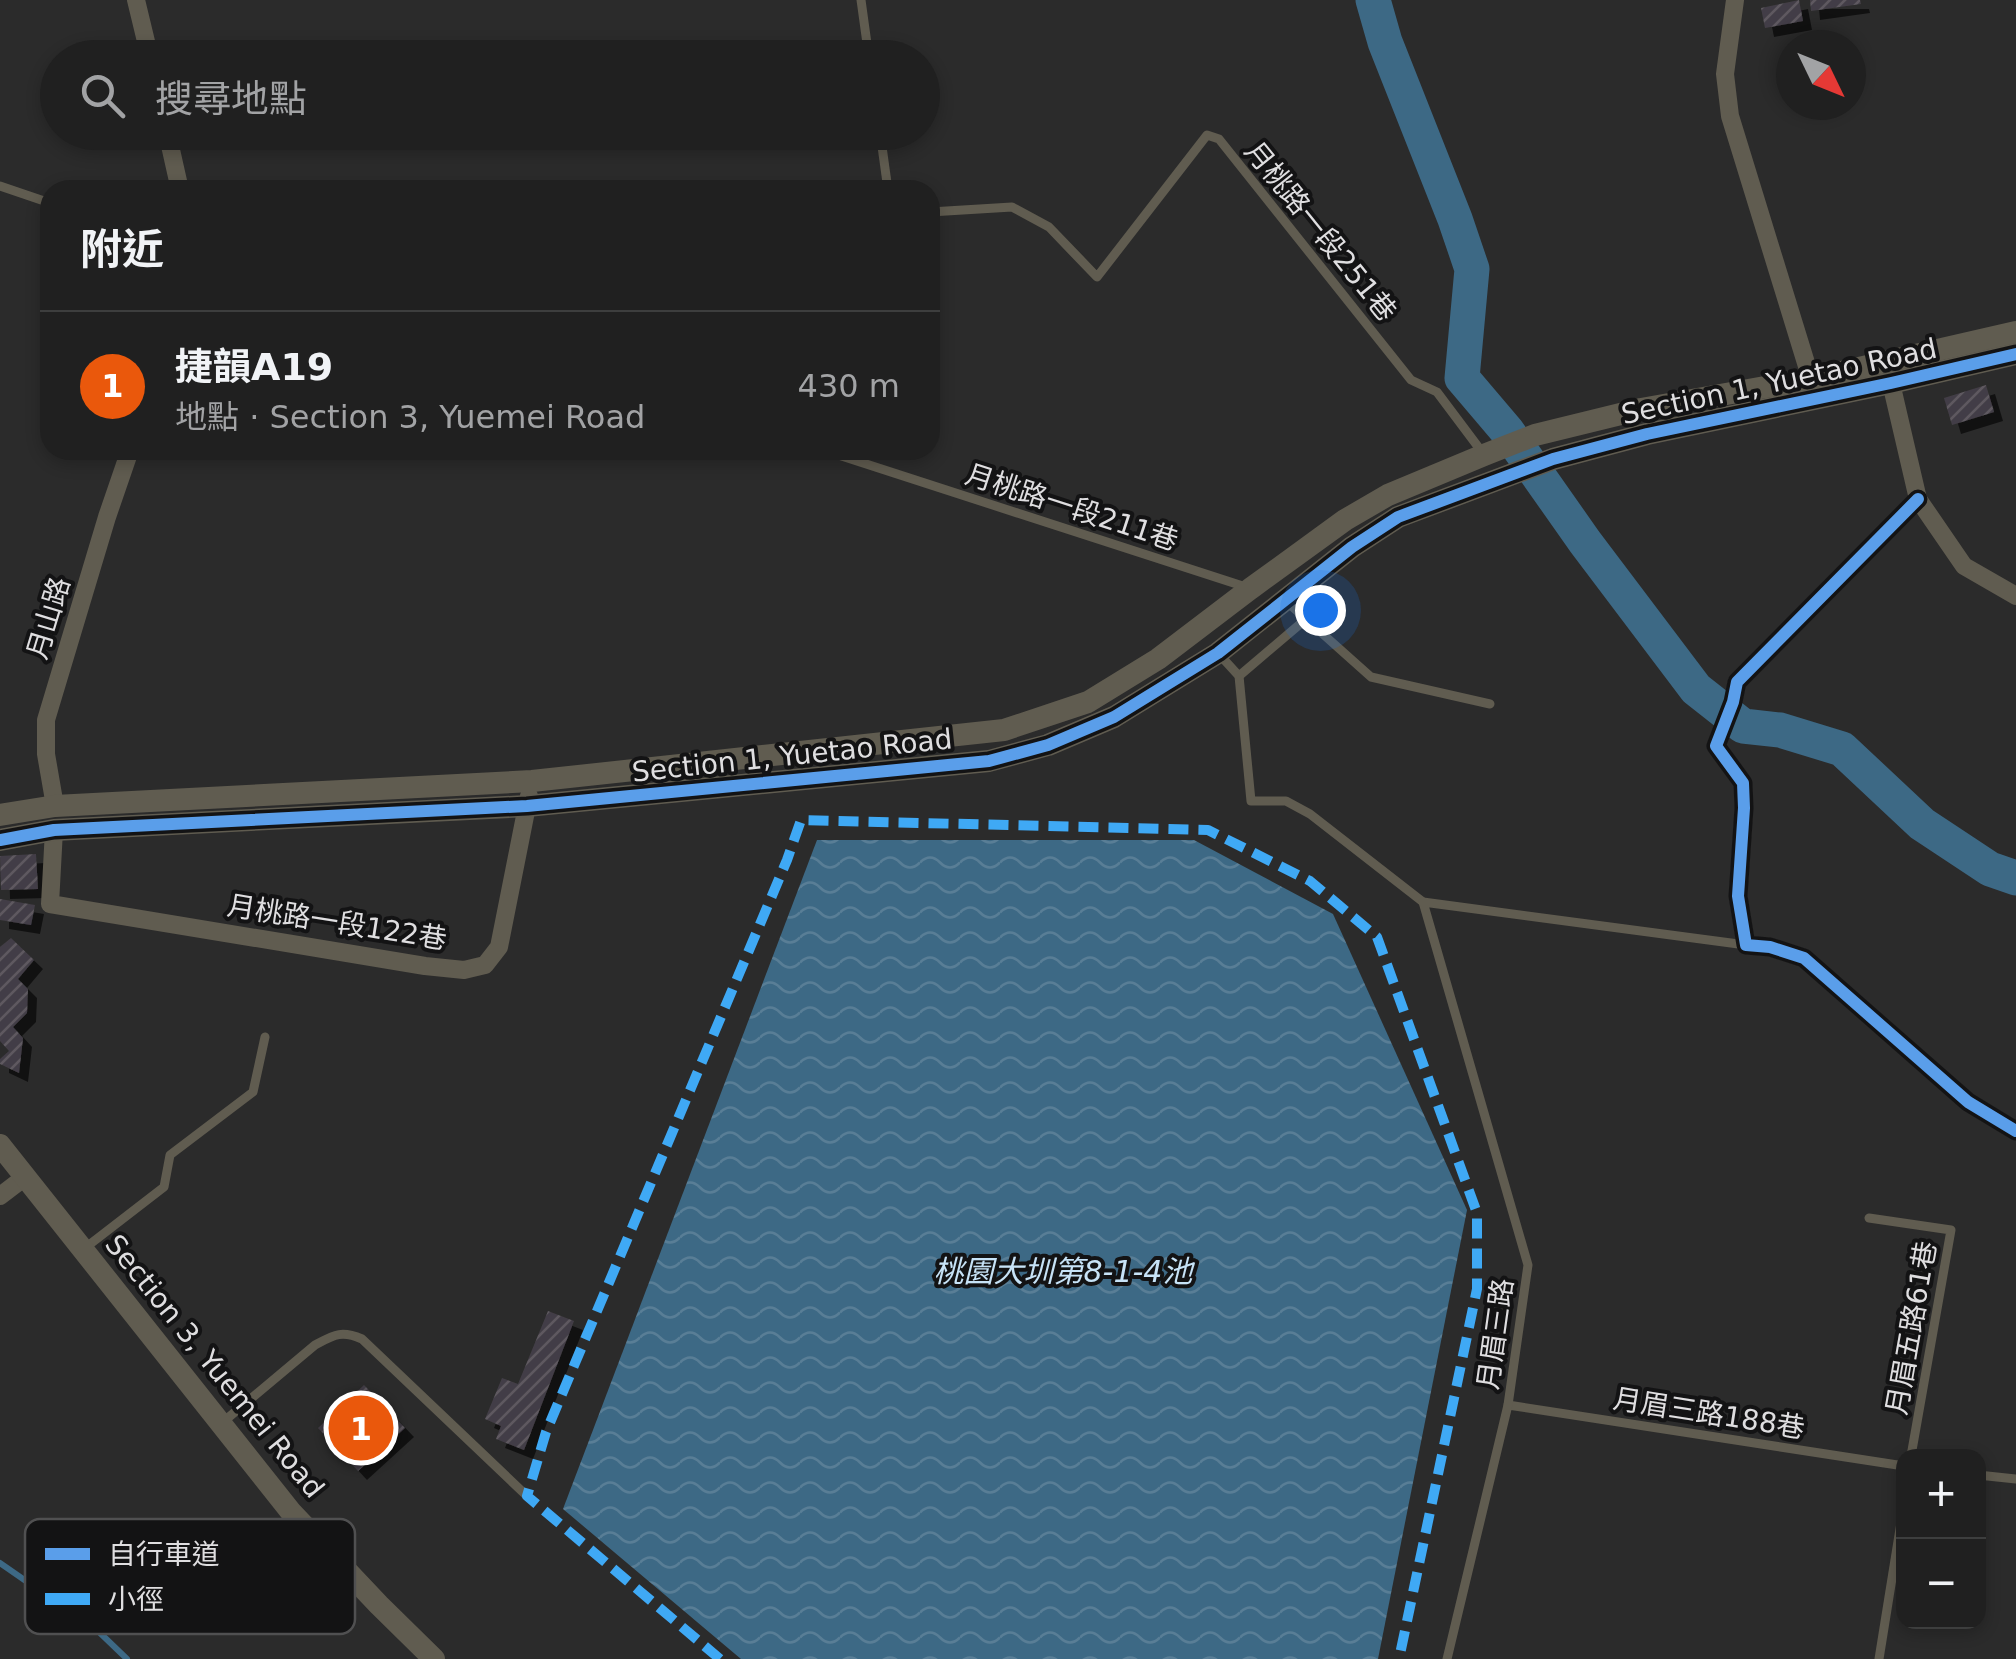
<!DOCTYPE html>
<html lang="zh-TW">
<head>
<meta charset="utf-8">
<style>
  body { margin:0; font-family:"DejaVu Sans","Noto Sans TC",sans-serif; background:#282829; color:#f1f3f6 }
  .controls { position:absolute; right:30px; bottom:30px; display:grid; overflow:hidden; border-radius:20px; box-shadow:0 5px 15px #0003 }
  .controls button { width:90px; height:90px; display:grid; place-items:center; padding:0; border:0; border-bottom:2px solid #3d3e3e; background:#202020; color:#f1f3f6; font:50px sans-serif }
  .compass { position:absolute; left:1776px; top:30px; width:90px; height:90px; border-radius:50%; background:#202020; box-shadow:0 5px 15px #0003; rotate:133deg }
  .you { position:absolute; left:1320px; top:610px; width:35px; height:35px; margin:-25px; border:8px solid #fff; border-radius:50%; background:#1a73e8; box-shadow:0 0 0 15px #1a73e833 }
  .badge { display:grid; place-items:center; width:65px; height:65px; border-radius:50%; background:#ea580c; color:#fff; font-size:32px; font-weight:700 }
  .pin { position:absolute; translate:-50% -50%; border:5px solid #fff; box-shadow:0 2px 10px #0006 }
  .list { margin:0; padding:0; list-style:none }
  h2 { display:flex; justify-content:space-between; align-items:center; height:130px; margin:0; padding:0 40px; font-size:42px }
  h2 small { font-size:32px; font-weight:400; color:#a2a3a5 }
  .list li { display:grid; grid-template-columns:65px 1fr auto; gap:30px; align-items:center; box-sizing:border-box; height:150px; padding:0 40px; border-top:2px solid #3d3e3e }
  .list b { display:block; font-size:38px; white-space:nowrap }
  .list p { margin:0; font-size:32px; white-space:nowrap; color:#a2a3a5 }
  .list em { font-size:32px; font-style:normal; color:#a2a3a5 }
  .icon { flex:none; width:55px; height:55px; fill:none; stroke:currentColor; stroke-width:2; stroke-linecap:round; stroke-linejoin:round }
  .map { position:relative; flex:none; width:2016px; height:1659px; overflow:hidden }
  .search { position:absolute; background:#202020; box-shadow:0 5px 15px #0003; left:40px; top:40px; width:900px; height:110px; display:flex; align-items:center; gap:25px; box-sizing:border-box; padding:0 35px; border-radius:55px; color:#a2a3a5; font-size:38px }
  .panel { position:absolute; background:#202020; box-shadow:0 5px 15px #0003; left:40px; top:180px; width:900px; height:280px; border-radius:30px }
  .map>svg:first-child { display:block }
  .water { fill:url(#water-waves) }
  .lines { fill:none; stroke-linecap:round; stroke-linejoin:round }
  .stream { stroke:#3d6985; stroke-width:6 }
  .river { stroke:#3d6985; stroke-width:35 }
  .building { fill:url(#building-hatch); filter:url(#shadow) }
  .service { stroke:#605c50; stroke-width:9 }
  .minor { stroke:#605c50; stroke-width:18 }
  .tertiary { stroke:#605c50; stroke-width:22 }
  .quiet { stroke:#3fa9f5; stroke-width:10; stroke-dasharray:20 10; stroke-linecap:butt }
  .cycleway-casing { stroke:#131314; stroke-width:19 }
  .cycleway { stroke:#5a9eea; stroke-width:12 }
  .labels { text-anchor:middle; stroke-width:8; stroke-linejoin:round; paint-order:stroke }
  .street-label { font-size:28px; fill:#dfdee0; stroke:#131314 }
  .water-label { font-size:30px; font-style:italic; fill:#c7e3f7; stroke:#131314 }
  .key { fill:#131314; stroke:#505051; stroke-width:2.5 }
  .key-label { font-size:28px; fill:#dfdee0 }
</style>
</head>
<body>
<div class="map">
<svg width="2016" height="1659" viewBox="0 0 2016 1659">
  <defs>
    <pattern id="water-waves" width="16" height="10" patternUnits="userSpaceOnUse" patternTransform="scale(2.5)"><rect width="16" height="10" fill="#3d6985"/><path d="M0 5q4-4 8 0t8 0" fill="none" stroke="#597e96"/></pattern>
    <pattern id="building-hatch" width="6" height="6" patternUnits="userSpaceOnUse" patternTransform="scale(2.5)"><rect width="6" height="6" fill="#433e46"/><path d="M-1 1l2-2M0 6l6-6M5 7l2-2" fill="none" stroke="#5e5960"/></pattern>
    <filter id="shadow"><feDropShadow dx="9" dy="9" stdDeviation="0" flood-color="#0009"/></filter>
  </defs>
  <rect width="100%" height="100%" fill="#2b2b2b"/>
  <path class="water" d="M817 840H1194L1333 914 1467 1210 1378 1659H741L563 1509Z"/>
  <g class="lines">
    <path class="stream" d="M0 1563 98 1631 127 1659"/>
    <path class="river" d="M1373 0 1385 42 1455 219 1472 269 1462 378 1507 431 1585 542 1696 689 1743 726 1780 730 1842 749 1922 824 1990 869 2016 878"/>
  </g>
  <g class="building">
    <path d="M1799 0 1803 21 1765 28 1761 8Z"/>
    <path d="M1810 0H1860L1861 4 1811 11Z"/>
    <path d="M1986 385 1994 412 1952 425 1944 398Z"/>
    <path d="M36 854 38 889 1 890 0 856Z"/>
    <path d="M0 899 35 905 31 925 0 920Z"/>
    <path d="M11 938 34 960 18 979 28 989 27 1013 13 1027 23 1038 19 1073 0 1064V1059L9 1051 0 1041V947Z"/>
    <path d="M548 1311 574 1321 524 1450 496 1439 501 1426 485 1419 502 1378 518 1384Z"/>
    <path d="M364 1385 405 1428 358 1471 318 1428Z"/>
  </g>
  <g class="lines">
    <g class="service">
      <path d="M861 0 869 58"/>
      <path d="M880 132 888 190"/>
      <path d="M0 186 50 203"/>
      <path d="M930 212 1012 207 1049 227 1097 277 1207 135 1219 139 1411 380 1437 392 1482 452"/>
      <path d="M823 450 1249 588"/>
      <path d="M1287 602 1371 677 1490 704"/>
      <path d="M1218 653 1239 676 1251 801H1286L1310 814 1423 902"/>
      <path d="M1239 676 1306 619"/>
      <path d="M1869 1218 1951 1230 1911 1456"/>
      <path d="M85 1248 164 1187 170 1155 253 1092 265 1037"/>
      <path d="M1508 1405 1904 1466"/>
      <path d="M223 1422 315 1345C334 1335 341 1330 362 1339L527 1496"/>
      <path d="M1978 1475 2016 1479"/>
      <path d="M1447 1659 1508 1405 1528 1265 1423 902 1746 945"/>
      <path d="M1879 1659 1904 1504"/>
    </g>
    <g class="minor">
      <path d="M136 0 150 58"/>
      <path d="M1735 0 1725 74 1730 116 1814 389"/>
      <path d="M167 132 180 190"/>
      <path d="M1891 383 1918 499 1964 566 2016 596"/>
      <path d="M1918 499 1737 682 1733 702 1716 746 1743 783 1744 808 1738 896 1746 945 1770 947 1804 958 1968 1102 2016 1131"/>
      <path d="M55 806 46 754V720L107 517 130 450"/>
      <path d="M54 830 50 904 425 966 464 970 485 965 499 947 529 796"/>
      <path d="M0 1196 25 1177"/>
    </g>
    <g class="tertiary">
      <path d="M0 815 55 806 532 781 1004 730 1088 702 1158 659 1250 589 1345 520 1388 495 1484 455 1535 435 1641 409 1811 379 2016 332"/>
      <path d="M0 840 54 830 527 806 989 761 1048 745 1114 717 1218 653 1352 547 1398 517 1553 459 1647 434 1891 383 2016 354"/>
      <path d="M0 1145 291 1512 379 1605 434 1659"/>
    </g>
    <path class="quiet" d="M720 1659 527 1496 546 1432 787 860 801 820 1208 830 1310 881 1377 937 1477 1213V1289L1399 1659"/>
    <defs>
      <g id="cycleway">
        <path d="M1918 499 1737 682 1733 702 1716 746 1743 783 1744 808 1738 896 1746 945 1770 947 1804 958 1968 1102 2016 1131"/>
        <path d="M0 840 54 830 527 806 989 761 1048 745 1114 717 1218 653 1352 547 1398 517 1553 459 1647 434 1891 383 2016 354"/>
      </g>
    </defs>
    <use href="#cycleway" class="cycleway-casing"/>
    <use href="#cycleway" class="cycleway"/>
  </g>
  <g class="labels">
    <g class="street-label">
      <text transform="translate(1321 231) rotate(51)" y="10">月桃路一段251巷</text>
      <text transform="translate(1779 381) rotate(-12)" y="10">Section 1, Yuetao Road</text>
      <text transform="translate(1072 507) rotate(18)" y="10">月桃路一段211巷</text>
      <text transform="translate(48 618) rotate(-73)" y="10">月山路</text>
      <text transform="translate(792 755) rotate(-6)" y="10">Section 1, Yuetao Road</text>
      <text transform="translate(337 922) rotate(9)" y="10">月桃路一段122巷</text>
      <text transform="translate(1911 1328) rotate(-80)" y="10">月眉五路61巷</text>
      <text transform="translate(1495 1334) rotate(-82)" y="10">月眉三路</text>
      <text transform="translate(215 1366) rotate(51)" y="10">Section 3, Yuemei Road</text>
      <text transform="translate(1709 1413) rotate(9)" y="10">月眉三路188巷</text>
    </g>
    <g class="water-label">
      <text x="1063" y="1282">桃園大圳第8-1-4池</text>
    </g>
  </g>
  <rect x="25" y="1519" width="330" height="115" rx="15" class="key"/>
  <rect x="45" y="1548" width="45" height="12" fill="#5a9eea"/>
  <rect x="45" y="1593" width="45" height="12" fill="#3fa9f5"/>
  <g class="key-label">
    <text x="108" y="1564">自行車道</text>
    <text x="108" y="1609">小徑</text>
  </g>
</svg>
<div class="controls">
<button>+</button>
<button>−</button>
</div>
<svg class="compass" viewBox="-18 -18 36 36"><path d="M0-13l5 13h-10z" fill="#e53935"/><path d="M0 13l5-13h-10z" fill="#a2a3a5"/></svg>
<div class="you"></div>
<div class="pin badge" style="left:361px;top:1428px">1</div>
<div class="search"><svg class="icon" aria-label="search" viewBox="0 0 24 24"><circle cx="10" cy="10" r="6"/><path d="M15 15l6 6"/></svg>搜尋地點</div>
<section class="panel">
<h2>附近<small></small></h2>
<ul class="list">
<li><span class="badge">1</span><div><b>捷韻A19</b><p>地點 · Section 3, Yuemei Road</p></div><em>430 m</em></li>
</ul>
</section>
</div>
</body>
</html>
